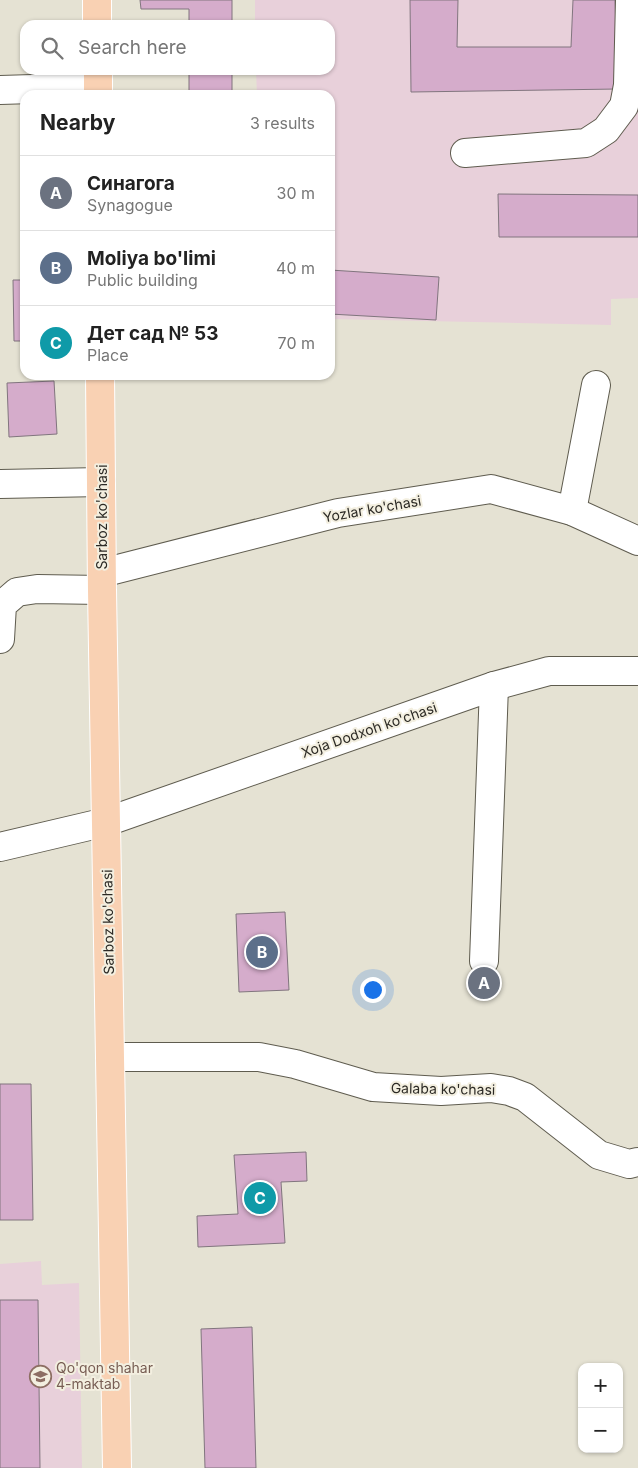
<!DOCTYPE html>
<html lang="en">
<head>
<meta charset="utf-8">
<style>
  body { margin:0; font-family:Inter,sans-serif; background:#f2f2f2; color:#222 }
  .controls { position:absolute; right:15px; bottom:15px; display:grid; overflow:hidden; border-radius:10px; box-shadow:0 1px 4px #0004 }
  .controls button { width:45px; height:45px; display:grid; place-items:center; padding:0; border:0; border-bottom:1px solid #e0e0e0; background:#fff; color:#222; font:25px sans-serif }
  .you { position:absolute; left:372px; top:989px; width:18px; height:18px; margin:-12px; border:4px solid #fff; border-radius:50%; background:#1a73e8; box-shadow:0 0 0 8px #1a73e833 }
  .badge { display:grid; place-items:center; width:32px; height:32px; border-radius:50%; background:#6537ae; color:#fff; font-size:16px; font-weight:700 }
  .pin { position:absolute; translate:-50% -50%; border:2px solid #fff; box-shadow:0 1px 5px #0006 }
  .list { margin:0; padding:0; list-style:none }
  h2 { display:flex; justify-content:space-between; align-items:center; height:65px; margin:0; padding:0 20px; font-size:21px }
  h2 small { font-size:16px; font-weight:400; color:#767676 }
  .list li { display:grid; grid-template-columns:32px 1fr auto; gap:15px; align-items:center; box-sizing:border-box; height:75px; padding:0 20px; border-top:1px solid #e0e0e0 }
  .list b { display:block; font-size:19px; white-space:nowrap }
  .list p { margin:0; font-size:16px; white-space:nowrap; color:#767676 }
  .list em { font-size:16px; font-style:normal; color:#767676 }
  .icon { flex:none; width:28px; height:28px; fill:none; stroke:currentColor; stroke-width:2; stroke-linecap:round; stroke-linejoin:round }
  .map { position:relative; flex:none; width:638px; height:1468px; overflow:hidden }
  .search { position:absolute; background:#fff; box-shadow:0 1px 4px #0004; left:20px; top:20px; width:315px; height:55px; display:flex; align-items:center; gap:12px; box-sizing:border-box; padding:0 18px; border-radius:15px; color:#767676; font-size:19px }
  .panel { position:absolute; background:#fff; box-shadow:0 1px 4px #0004; left:20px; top:90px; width:315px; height:290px; border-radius:15px }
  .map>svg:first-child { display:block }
  .education { fill:#e8d0da }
  .building { fill:#d5accb; stroke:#81757e }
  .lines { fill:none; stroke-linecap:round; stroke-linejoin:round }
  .minor-casing { stroke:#5f5c4f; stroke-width:30 }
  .major-casing { stroke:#fff; stroke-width:30 }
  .minor { stroke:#fff; stroke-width:28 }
  .major { stroke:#f9d1b3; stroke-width:28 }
  .labels { text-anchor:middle; stroke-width:4; stroke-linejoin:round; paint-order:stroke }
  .street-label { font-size:14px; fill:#2c2a25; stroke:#f3efe0 }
  .education-label { font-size:14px; fill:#785e54; stroke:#f3efe0; text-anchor:start }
</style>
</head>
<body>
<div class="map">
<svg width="638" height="1468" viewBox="0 0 638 1468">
  <rect width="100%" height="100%" fill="#e5e2d3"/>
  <g class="education">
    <path d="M255 0H638V298L611 299V325L330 319V95H257L256 70H330V25H255Z"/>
    <path d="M41 1261 42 1285 79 1283 82 1468H0V1264Z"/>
  </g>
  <g class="building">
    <path d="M140 0H232V25H189V9H141Z"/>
    <path d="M410 0H458L457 47H571L573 0H615L618 89 411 92Z"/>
    <rect x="189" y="70" width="43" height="25"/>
    <path d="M498 194 638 195V237H499Z"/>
    <path d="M330 270 439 277 436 320 330 314Z"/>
    <path d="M13 280H25V341H14Z"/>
    <path d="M54 381 57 434 9 437 7 383Z"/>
    <path d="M285 912 289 990 239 992 236 914Z"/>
    <path d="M0 1084H31L33 1220H0Z"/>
    <path d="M306 1152 307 1181 281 1182 285 1243 198 1247 197 1216 238 1214 234 1155Z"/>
    <path d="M0 1300H38L40 1468H0Z"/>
    <path d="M252 1327 256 1468H205L201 1329Z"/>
  </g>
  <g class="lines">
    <defs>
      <g id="minor">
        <path d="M0 90 98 87"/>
        <path d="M465 153 586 143 606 130 624 106 628 85 630 0"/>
        <path d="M0 484 101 482"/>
        <path d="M572 511 596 385"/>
        <path d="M102 573 338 513 491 489 572 511 638 541"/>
        <path d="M0 639 2 605 17 592 37 589 102 590"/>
        <path d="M0 847 106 822 494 686 549 671H638"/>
        <path d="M484 961 494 686"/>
        <path d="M110 1057H259L295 1064 373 1087 441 1091 491 1088 509 1091 525 1097 599 1155 629 1164 638 1162"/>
      </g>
      <g id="major">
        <path d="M97 0V25"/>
        <path d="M98 70V95"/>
        <path d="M100 375 102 590 117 1468"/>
      </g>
    </defs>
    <use href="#minor" class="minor-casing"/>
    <use href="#major" class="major-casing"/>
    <use href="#minor" class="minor"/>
    <use href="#major" class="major"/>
  </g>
  <defs>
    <symbol id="school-ring" viewBox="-11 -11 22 22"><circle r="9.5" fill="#f3efe0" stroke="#8d6e63" stroke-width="1.5"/><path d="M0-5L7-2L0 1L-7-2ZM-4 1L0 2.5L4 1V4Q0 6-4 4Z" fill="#8d6e63"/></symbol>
  </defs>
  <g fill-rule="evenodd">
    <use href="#school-ring" x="28" y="1364" width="25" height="25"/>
  </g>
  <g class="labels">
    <g class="street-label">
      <text transform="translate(372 509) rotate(-10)" y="5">Yozlar ko'chasi</text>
      <text transform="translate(102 517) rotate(-90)" y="5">Sarboz ko'chasi</text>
      <text transform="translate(369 730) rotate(-19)" y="5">Xoja Dodxoh ko'chasi</text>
      <text transform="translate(108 922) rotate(-91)" y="5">Sarboz ko'chasi</text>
      <text transform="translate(443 1089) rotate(1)" y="5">Galaba ko'chasi</text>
    </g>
    <g class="education-label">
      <text x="56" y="1373">Qo'qon shahar<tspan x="56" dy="16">4-maktab</tspan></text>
    </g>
  </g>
</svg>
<div class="controls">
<button>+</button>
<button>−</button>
</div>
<div class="you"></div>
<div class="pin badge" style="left:484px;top:983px;background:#6b7280">A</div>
<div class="pin badge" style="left:262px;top:952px;background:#5c6f8a">B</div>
<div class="pin badge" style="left:260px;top:1198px;background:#0f9aa8">C</div>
<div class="search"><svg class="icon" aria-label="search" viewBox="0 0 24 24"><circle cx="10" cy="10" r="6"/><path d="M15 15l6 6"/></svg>Search here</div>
<section class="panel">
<h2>Nearby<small>3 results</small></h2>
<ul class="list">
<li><span class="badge" style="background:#6b7280">A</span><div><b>Синагога</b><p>Synagogue</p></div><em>30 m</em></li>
<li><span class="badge" style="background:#5c6f8a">B</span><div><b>Moliya bo'limi</b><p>Public building</p></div><em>40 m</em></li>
<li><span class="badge" style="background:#0f9aa8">C</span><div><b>Дет сад № 53</b><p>Place</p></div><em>70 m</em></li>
</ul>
</section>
</div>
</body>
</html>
